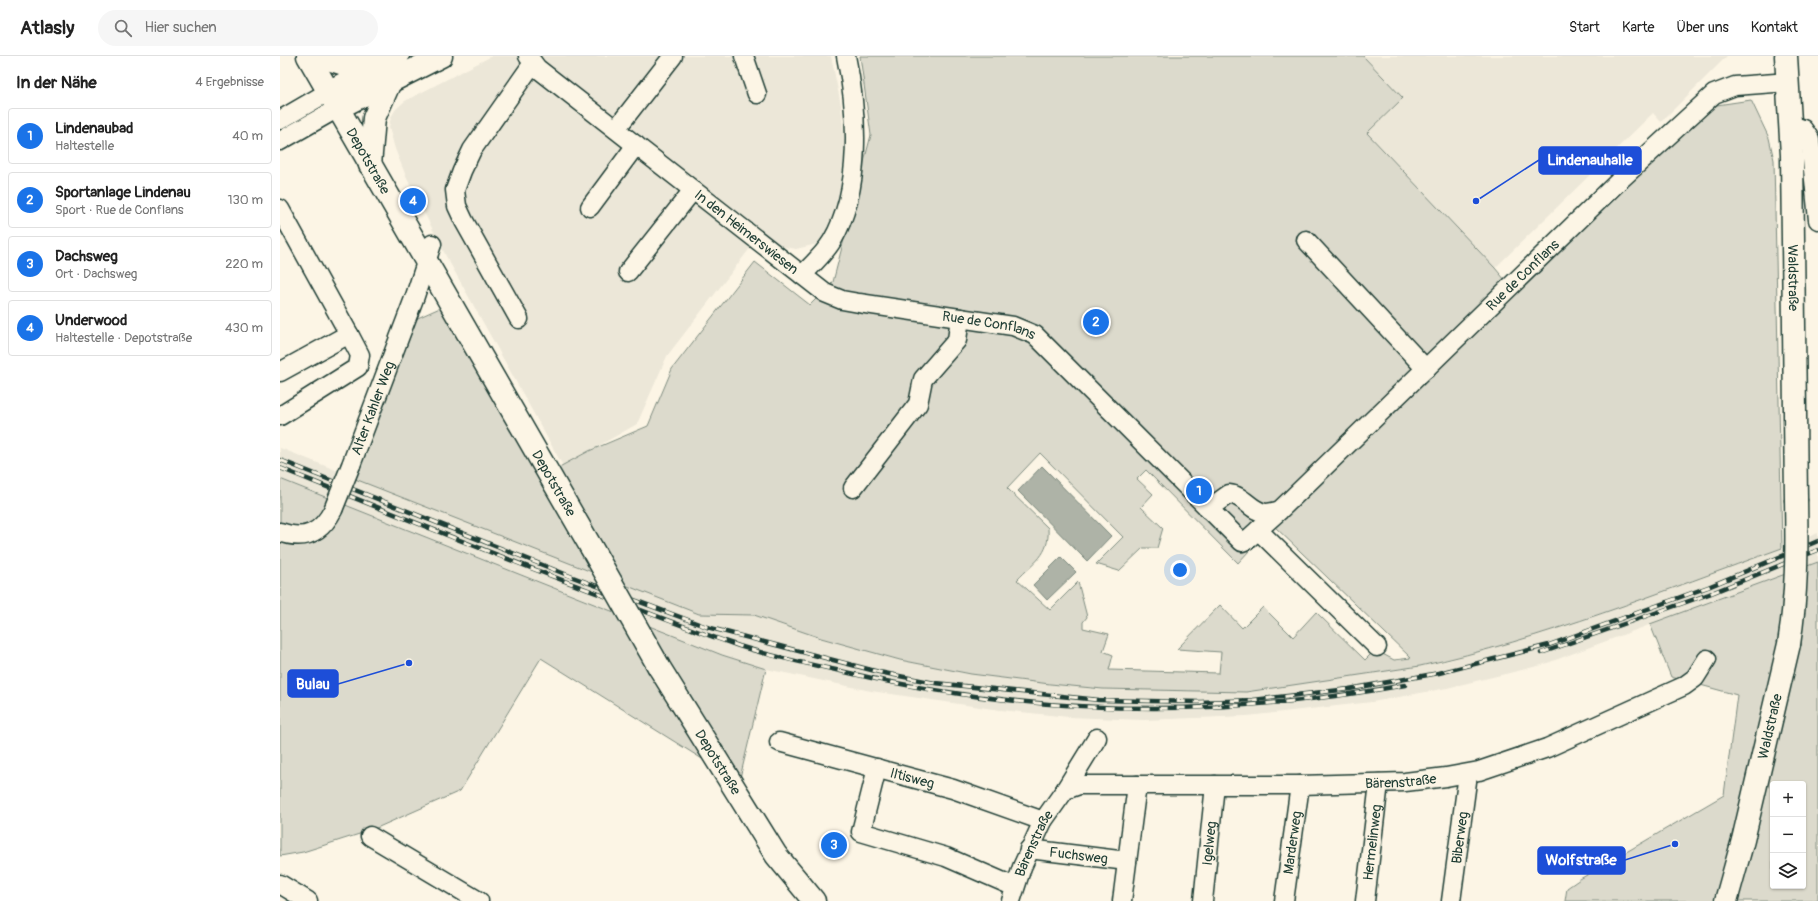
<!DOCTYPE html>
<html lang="de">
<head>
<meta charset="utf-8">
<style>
  body { margin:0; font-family:Pangolin,sans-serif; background:#f6f6f6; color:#222 }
  .controls { position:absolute; right:12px; bottom:12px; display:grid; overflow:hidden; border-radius:4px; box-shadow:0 1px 3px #0004 }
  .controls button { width:36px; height:36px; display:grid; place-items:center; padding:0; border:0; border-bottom:1px solid #e0e0e0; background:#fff; color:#222; font:20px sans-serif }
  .you { position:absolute; left:900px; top:514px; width:14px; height:14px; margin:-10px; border:3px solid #fff; border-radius:50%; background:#1a73e8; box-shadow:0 0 0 6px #1a73e833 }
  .badge { display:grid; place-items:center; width:26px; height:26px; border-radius:50%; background:#1a73e8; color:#fff; font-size:13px; font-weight:700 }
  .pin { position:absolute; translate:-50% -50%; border:2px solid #fff; box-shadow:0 1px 4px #0006 }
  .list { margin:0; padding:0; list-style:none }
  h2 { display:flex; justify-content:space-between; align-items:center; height:52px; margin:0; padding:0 16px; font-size:17px }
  h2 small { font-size:13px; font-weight:400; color:#767676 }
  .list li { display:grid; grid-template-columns:26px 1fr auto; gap:12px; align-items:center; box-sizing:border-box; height:56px; margin:0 8px 8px; padding:0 8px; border:1px solid #e0e0e0; border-radius:4px }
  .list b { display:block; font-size:15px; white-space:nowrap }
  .list p { margin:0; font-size:13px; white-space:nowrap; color:#767676 }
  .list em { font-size:13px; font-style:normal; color:#767676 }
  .icon { flex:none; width:22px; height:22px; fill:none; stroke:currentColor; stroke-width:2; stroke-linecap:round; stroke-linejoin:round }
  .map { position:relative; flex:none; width:1538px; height:845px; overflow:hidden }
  header { display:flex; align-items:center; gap:24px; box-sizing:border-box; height:56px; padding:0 20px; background:#fff; border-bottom:1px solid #e0e0e0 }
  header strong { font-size:19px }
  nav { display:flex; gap:22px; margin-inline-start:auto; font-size:14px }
  .search { width:280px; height:36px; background:#f6f6f6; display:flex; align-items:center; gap:10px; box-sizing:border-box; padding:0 14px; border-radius:22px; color:#767676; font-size:15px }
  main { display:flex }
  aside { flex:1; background:#fff }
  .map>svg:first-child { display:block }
  .built { fill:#ece7d8 }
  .green { fill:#dcdacc; stroke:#7e8c80; fill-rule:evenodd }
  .water { fill:#aeb3a7; stroke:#758479 }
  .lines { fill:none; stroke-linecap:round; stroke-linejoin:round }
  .minor-casing { stroke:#1f3d34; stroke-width:21 }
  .major-casing { stroke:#1f3d34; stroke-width:25 }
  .minor { stroke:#fcf5e5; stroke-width:18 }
  .major { stroke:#fcf5e5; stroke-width:22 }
  .rail-casing { stroke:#1f3d34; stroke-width:4.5 }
  .rail { stroke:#fcf5e5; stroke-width:3; stroke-dasharray:9; stroke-linecap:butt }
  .minor-bridge-casing { stroke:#1f3d34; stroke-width:21; stroke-linecap:butt }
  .major-bridge-casing { stroke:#1f3d34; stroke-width:25; stroke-linecap:butt }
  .minor-bridge { stroke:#fcf5e5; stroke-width:18 }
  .major-bridge { stroke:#fcf5e5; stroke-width:22 }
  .labels { text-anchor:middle; stroke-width:4; stroke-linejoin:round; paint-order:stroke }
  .street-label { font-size:14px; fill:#1f3d34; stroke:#fcf5e5 }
  .leader { fill:none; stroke:#1d4ed8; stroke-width:1.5 }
  .callout-dot { fill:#1d4ed8; stroke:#fcf5e5; stroke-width:1.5 }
  .callout { fill:#1d4ed8; stroke:#1d4ed8; stroke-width:1.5 }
  .callout-label { font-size:15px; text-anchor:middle; font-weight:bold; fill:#fff }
</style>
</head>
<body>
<header>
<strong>Atlasly</strong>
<div class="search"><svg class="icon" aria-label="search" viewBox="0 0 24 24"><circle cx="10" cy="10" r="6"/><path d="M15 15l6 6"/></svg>Hier suchen</div>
<nav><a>Start</a><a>Karte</a><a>Über uns</a><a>Kontakt</a></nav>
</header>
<main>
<aside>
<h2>In der Nähe<small>4 Ergebnisse</small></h2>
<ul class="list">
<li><span class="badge">1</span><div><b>Lindenaubad</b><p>Haltestelle</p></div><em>40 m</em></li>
<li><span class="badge">2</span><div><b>Sportanlage Lindenau</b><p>Sport · Rue de Conflans</p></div><em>130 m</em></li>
<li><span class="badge">3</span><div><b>Dachsweg</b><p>Ort · Dachsweg</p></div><em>220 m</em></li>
<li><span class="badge">4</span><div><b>Underwood</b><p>Haltestelle · Depotstraße</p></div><em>430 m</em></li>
</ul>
</aside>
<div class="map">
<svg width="1538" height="845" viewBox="0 0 1538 845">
  <rect width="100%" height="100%" fill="#fcf5e5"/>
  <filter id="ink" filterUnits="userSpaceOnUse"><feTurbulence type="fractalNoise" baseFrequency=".025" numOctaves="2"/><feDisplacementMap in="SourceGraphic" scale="8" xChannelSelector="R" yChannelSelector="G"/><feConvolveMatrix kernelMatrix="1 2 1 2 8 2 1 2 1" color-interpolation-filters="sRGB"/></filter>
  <g filter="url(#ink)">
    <g class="built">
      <path d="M212 0H551L561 49 565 88 561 131 554 161 545 180 537 188 516 193 505 191 494 187 481 178 387 300 357 368 283 410 166 200 126 120 115 93 109 71 111 61 116 53 125 45Z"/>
      <path d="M1083 0H1447L1381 66 1373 57 1215 212 1087 77 1123 42Z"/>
      <path d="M0 392 419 558 474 559 541 582 620 604 691 618 770 628 823 633 966 636 1140 610 1167 605 1295 567 1502 492 1538 477V506L1262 609 1167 632 1092 646 967 660 864 664 789 661 720 654 591 635 486 613 442 599 0 423Z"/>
    </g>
    <g class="green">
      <path d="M580 0H1083L1123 42 1087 77 1215 212 1235 236 1430 50 1471 44 1489 82 1494 104 1502 492C1383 535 1264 583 1140 610L966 636 823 633 770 628 691 618 620 604 541 582 474 559 419 558 75 423 131 265 162 251 259 422 309 395 368 370 392 313 475 206 530 249 553 226 591 79ZM760 397 843 481 816 508 839 515 863 492H877L883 472 861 451 873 438 857 423 866 414 958 507 993 469 1131 602 1114 604 1095 594 1085 604 1036 556 1013 581 983 551 962 572 940 549 897 593 941 596 939 617 829 614 833 599 823 595 829 578 803 572V566L807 561 798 526 770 554 737 524C754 506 770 499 768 472L727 432Z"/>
      <path d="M0 423 442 599 486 613 459 726 261 602 180 735 92 774 23 796 0 800Z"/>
      <path d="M1538 506V845H1285L1287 832 1300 823 1444 739 1457 639 1391 621 1370 568ZM1493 728H1523V830H1493Z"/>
    </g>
    <g class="water">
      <path d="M762 410 831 480 807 505 738 435Z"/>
      <path d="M781 501 796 516 767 544 753 529Z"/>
    </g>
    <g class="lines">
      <defs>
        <g id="minor">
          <path id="s1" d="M248 0 257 12 545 237 562 244 579 247 733 270 755 279 962 486 967 484 999 455 1340 124 1434 38 1455 30 1508 26"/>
          <path d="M464 0 477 38"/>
          <path d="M0 64 48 36"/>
          <path d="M1511 69 1523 73 1530 83 1538 164"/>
          <path d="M336 73 393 0"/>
          <path d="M0 85 58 52"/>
          <path d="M310 151 356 89"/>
          <path d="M0 153 69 278 0 316"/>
          <path d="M1026 184 1146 313"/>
          <path d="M348 216 413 134"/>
          <path d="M522 219C533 208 544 198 552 185 582 134 578 56 566 0"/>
          <path d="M239 263 184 165 177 150 175 134 182 115 192 94 253 7"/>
          <path d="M0 360 78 311 80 299 69 278"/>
          <path id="s2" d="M71 409 135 240 152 188"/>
          <path d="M573 432 638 348 643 323 677 284 680 262"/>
          <path d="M928 453 949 438C964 439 971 456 986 457 990 457 995 455 999 455"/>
          <path d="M978 474 1097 591"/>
          <path d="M0 476C25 485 41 477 53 454"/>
          <path id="s3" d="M499 686 673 733 763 765"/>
          <path d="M597 712 581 776 666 801 735 831"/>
          <path d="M785 734 817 682"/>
          <path d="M90 780 199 845"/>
          <path id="s4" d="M749 793 847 805"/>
          <path d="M0 828 28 845"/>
          <path id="s5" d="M731 845 742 811 763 765 785 734 799 729H1020L1125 726 1166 721 1199 715 1267 692 1404 630 1415 622 1427 603"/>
          <path d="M842 845 857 729"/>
          <path id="s6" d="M923 845 935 729"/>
          <path id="s7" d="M1004 845 1020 729"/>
          <path id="s8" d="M1085 845 1099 727"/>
          <path id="s9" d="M1171 845 1188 718"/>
        </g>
        <g id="major">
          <path id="s10" d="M28 0 311 491"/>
          <path d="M39 0 64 8H98"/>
          <path id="s11" d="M1506 0 1512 99 1516 443"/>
          <path d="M48 36 118 0"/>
          <path d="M58 52 161 0"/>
          <path d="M90 109 94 62 110 26"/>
          <path id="s12" d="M379 611 496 799 534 845"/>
          <path id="s13" d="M1446 845 1463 784 1509 588"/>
        </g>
      </defs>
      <use href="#minor" class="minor-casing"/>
      <use href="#major" class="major-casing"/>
      <use href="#minor" class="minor"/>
      <use href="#major" class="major"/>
      <defs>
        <g id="rail">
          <path d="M0 404 290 520 427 571 599 616 655 627 819 644 920 646 973 644 1069 633 1159 617 1269 589 1428 531 1538 485"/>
          <path d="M0 412C109 456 217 500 327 541 371 558 415 575 459 590 491 600 523 607 556 614 746 660 933 664 1125 629"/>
          <path d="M1261 597 1429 538 1538 494"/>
        </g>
      </defs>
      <use href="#rail" class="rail-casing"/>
      <use href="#rail" class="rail"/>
      <defs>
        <path id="minor-bridge" d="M53 454 71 409"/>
        <g id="major-bridge">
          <path d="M311 491 379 611"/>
          <path d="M1509 588C1517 537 1517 494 1516 443"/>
        </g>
      </defs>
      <use href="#minor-bridge" class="minor-bridge-casing"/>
      <use href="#major-bridge" class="major-bridge-casing"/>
      <use href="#minor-bridge" class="minor-bridge"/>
      <use href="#major-bridge" class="major-bridge"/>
    </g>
  </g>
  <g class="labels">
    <g class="street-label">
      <text dy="5" stroke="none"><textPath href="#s10" startOffset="121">Depotstraße</textPath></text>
      <text dy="5" stroke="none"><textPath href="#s1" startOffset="281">In den Heimerswiesen</textPath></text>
      <text dy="5" stroke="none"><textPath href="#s1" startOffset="1276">Rue de Conflans</textPath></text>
      <text dy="5" stroke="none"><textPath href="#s11" startOffset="222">Waldstraße</textPath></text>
      <text dy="5" stroke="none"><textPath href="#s1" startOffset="548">Rue de Conflans</textPath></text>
      <text dy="5" stroke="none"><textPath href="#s2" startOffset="61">Alter Kahler Weg</textPath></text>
      <text dy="5" stroke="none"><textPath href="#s10" startOffset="493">Depotstraße</textPath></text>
      <text dy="5" stroke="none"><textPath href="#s13" startOffset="180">Waldstraße</textPath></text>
      <text dy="5" stroke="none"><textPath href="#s12" startOffset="112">Depotstraße</textPath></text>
      <text dy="5" stroke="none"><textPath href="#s3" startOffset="138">Iltisweg</textPath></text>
      <text dy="5" stroke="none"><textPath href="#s5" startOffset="461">Bärenstraße</textPath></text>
      <text dy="5" stroke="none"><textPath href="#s9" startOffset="64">Biberweg</textPath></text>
      <text dy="5" stroke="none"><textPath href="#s8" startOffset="59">Hermelinweg</textPath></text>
      <text dy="5" stroke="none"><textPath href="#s6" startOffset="58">Igelweg</textPath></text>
      <text dy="5" stroke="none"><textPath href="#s7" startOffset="59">Marderweg</textPath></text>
      <text dy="5" stroke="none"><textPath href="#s5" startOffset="62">Bärenstraße</textPath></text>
      <text dy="5" stroke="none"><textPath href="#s4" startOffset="50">Fuchsweg</textPath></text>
    </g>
  </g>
  <path class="leader" d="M1196 145L1259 104M129 607L58 628M1395 788L1345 804"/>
  <g class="callout-dot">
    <circle cx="1196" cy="145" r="4"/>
    <circle cx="129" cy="607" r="4"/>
    <circle cx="1395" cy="788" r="4"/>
  </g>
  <g class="callout">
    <rect x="1259" y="91" width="102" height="27" rx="4"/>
    <rect x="8" y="614" width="50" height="27" rx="4"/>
    <rect x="1258" y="791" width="87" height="27" rx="4"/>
  </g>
  <g class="callout-label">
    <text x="1310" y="109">Lindenauhalle</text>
    <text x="33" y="633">Bulau</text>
    <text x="1301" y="809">Wolfstraße</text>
  </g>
</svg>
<div class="controls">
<button>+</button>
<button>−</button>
<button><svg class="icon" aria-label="layers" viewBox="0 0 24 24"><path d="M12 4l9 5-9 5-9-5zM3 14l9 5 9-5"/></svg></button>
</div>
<div class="you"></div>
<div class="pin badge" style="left:919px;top:435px">1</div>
<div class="pin badge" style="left:816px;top:266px">2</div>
<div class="pin badge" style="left:554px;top:789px">3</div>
<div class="pin badge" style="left:133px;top:145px">4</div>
</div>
</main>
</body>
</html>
